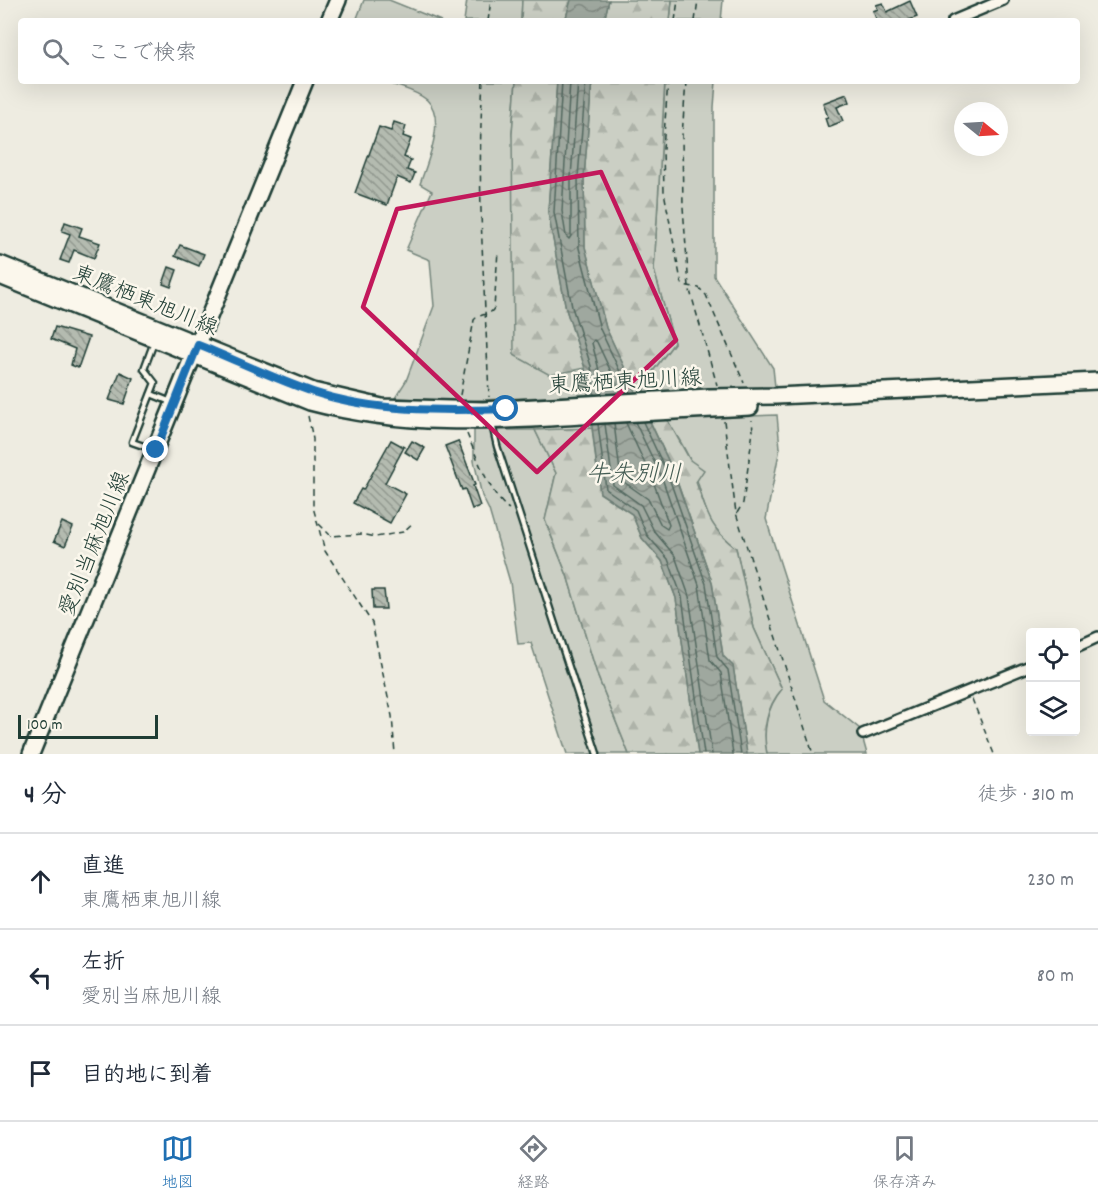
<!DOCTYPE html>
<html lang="ja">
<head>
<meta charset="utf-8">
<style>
  body { margin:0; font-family:Dekko,"Klee One",sans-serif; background:#f2f2f3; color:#1f2937 }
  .controls { position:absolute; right:18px; bottom:18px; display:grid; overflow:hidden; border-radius:6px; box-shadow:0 6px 24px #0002 }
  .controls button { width:54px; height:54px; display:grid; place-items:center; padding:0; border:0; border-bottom:2px solid #e0e1e3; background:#fff; color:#1f2937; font:30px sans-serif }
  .compass { position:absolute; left:954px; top:102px; width:54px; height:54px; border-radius:50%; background:#fff; box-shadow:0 6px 24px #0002; rotate:108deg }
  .scale { position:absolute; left:18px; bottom:15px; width:140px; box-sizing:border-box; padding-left:6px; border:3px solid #1f3d34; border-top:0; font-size:16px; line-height:21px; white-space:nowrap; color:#1f3d34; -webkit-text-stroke:4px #fbf7ec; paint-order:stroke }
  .stop { position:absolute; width:18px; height:18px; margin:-14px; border:4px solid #1f6fb2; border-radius:50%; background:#fff }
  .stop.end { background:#1f6fb2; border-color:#fff; box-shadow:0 2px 6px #0008 }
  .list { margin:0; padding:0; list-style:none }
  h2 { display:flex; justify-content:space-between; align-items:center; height:78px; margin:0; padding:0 24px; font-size:26px }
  h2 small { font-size:20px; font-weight:400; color:#747a83 }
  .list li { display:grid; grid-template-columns:39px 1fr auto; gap:18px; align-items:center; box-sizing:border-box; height:96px; padding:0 24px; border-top:2px solid #e0e1e3 }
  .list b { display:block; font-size:22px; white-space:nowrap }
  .list p { margin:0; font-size:20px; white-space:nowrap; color:#747a83 }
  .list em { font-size:20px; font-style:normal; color:#747a83 }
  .icon { flex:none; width:33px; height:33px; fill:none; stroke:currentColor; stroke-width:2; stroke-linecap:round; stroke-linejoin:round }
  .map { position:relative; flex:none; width:1098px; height:754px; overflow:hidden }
  .search { position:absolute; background:#fff; box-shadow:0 6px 24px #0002; left:18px; right:18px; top:18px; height:66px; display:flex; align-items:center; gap:15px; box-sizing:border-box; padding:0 21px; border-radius:6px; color:#747a83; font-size:22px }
  .sheet { height:366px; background:#fff }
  nav { display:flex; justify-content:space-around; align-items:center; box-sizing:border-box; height:84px; border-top:2px solid #e0e1e3; background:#fff; font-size:16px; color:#747a83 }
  nav a { display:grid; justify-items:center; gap:3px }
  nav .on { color:#1f6fb2 }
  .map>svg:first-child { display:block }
  .grass { fill:#cbcfc4; stroke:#75867c; stroke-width:1.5 }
  .forest { fill:url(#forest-firs); stroke:#75867c; stroke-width:1.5 }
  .water { fill:url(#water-waves); stroke:#6c7d74; stroke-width:1.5 }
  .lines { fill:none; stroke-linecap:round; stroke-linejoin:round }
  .shore { stroke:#52685f; stroke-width:1.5 }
  .building { fill:url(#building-back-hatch); stroke:#1f3d34; stroke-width:1.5 }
  .lane-casing { stroke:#1f3d34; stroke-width:9 }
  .street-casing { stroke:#1f3d34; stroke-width:14 }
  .primary-casing { stroke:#1f3d34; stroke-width:20 }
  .path { stroke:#1f3d34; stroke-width:1.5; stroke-dasharray:6 4.5; stroke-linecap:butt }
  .lane { stroke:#fbf7ec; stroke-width:4.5 }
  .street { stroke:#fbf7ec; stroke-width:9 }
  .primary { stroke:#fbf7ec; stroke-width:15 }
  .route { stroke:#1f6fb2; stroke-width:8 }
  .marked { fill:none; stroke:#c2185b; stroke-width:4.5; stroke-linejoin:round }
  .labels { text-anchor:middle; stroke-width:5; stroke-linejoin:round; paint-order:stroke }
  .street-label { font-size:22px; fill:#1f3d34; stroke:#fbf7ec }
  .water-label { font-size:24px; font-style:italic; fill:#455d54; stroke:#fbf7ec }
</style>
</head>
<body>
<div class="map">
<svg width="1098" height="754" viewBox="0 0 1098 754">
  <defs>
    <pattern id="forest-firs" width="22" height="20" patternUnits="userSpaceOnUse" patternTransform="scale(1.5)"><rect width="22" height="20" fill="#cbcfc4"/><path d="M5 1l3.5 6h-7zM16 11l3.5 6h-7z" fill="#aeb3a9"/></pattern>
    <pattern id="water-waves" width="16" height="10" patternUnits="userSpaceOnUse" patternTransform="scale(1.5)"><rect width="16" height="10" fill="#9fa89f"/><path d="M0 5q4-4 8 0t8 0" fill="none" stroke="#818a82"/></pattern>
    <pattern id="building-back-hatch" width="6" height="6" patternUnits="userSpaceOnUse" patternTransform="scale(1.5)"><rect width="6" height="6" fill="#b4bbb0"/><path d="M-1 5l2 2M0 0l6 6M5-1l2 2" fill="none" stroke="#929990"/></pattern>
  </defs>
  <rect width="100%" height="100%" fill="#eeece1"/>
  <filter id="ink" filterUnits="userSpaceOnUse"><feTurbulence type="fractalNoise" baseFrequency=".0167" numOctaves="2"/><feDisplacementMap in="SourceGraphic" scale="12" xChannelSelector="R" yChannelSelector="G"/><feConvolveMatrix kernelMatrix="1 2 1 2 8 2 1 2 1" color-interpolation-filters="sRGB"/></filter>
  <g filter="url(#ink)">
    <g class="grass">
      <path d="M364 0H389L441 21H364L357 18Z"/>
      <path d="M467 0H522L521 21H464Z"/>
      <path d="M672 0H723L721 21H670Z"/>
      <path d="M389 81H516L512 134 550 375 585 368 588 395 461 401 395 398 406 381 434 306 430 260 406 250 432 191 420 184C427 162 447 119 427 100 417 91 401 88 389 83Z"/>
      <path d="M665 81H716L714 107V276L773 368 776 396 644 401V383L674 343 654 270Z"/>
      <path d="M777 415 780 448 766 519 824 700 860 729 867 754H767C762 731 767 707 782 689L754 628 736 548C699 521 706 498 690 460 684 446 674 432 667 419Z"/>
      <path d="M474 430H535L556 473 545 521 567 575 598 677 629 754H567L531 643 518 644 510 582 489 510 482 496 474 461Z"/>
    </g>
    <g class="forest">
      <path d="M522 0H571L565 21H521Z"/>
      <path d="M609 0H672L670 21H604Z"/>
      <path d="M516 81H557L548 212 566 309 585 368 550 375 514 355 512 134Z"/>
      <path d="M592 81H665L654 270 674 343 644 383V401H640L606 328 585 247 584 177Z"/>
      <path d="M667 419 690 460 704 470 696 482C707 512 709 528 736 548L754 628 782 689C766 707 762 731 767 754H747L733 666 723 656 712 582 674 473 650 421Z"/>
      <path d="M592 428 600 493 632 514 642 538 662 561 676 598 698 754H629L598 677 567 575 545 520 556 473 535 430Z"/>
    </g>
    <g class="water">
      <path d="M571 0H609L604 21H565Z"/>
      <path d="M557 81H592L584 177 585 247 606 328 674 473 712 582 723 656 733 666 747 754H698L676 598 662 561 642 538 632 514 600 493 585 368 566 309 548 212Z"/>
    </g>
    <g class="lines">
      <g class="shore">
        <path d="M562 81 554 212 572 307 591 366 594 395"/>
        <path d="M570 81 562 211 566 236 569 239 571 236V177L578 81"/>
        <path d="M586 81 578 177 579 248 600 329 630 393"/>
        <path d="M602 394 598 366 592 343 594 340 597 342 621 393"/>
        <path d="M635 422 662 478 699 585 710 660 721 673 733 754"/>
        <path d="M643 422 668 475 706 584 717 657 728 670 741 754"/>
        <path d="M614 423 621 480 648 499 661 525 667 529 669 525 653 481 626 423"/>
        <path d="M598 424 606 489 636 510 647 535 668 559 682 597 704 754"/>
        <path d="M605 424 613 485 641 505 654 531 675 556 689 596 712 754"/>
      </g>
    </g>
    <g class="building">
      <path d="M910 1 917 17 907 21H877L873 11 878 9 876 5 883 3 887 12Z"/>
      <path d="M847 94 850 102 837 107 843 121 828 127 825 118 828 117 823 103Z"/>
      <path d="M394 122 406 126 403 136 411 139 404 157 411 160 407 170 415 173 411 183 397 177 387 205 355 193 379 127 391 131Z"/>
      <path d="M65 222 82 228 79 236 100 243 94 258 74 250 69 263 60 260 70 234 62 231Z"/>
      <path d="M180 245 204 254 199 266 175 256Z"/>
      <path d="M169 267 177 270 171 287 163 284Z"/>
      <path d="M55 327 89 337 78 368 71 365 75 349 51 339Z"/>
      <path d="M120 372 133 378 124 404 109 400Z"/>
      <path d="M391 440 404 447 385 483 406 494 390 523 353 503 361 489 363 490Z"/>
      <path d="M412 441 425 448 418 460 405 452Z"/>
      <path d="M458 441 475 485 473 486 480 506 472 509 465 489 462 490 445 446Z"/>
      <path d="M62 522 73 527 65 546 54 541Z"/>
      <path d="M372 590H384L386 609H373Z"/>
    </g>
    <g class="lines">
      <defs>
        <g id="lane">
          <path d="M151 394 171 402"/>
          <path d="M492 424 497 446 597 754"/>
          <path d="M152 449 132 442 155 383 144 369 154 342"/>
        </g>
        <g id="street">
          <path d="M953 21 1003 0"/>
          <path d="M1076 647 1098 637"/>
          <path d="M863 734 1030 666"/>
        </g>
        <g id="primary">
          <path d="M329 21 338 0"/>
          <path d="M0 264 313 391 382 407 483 410 709 397 776 396 1098 381"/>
          <path d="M0 276 310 402C405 427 485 422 582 416 638 413 694 410 750 407"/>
          <path d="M31 754 305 81"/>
        </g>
      </defs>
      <use href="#lane" class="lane-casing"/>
      <use href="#street" class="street-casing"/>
      <use href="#primary" class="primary-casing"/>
      <g class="path">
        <path d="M488 21 491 0"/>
        <path d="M675 21 678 0"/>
        <path d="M695 21 698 0"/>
        <path d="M483 81C476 187 485 291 489 397"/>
        <path d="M668 81 663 149 664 192 681 281 683 285 699 288 706 295 744 383"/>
        <path d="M686 81 682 136 683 207 689 287 717 385"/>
        <path d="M460 395 474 320C479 313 491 316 494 308L498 251"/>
        <path d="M308 416 313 439V507L325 551 372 623 392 716 395 754"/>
        <path d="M724 421 736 513 813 754"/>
        <path d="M467 434C476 455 490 495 509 509"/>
        <path d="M737 513 743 503 753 431 752 420"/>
        <path d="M319 524 331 536 362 534 376 537 403 532 414 522"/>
        <path d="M972 699 994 754"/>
      </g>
      <use href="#lane" class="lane"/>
      <use href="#street" class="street"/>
      <use href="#primary" class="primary"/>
    </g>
  </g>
  <g class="lines" filter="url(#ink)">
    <path class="route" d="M156 450 198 345C236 360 274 379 313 392 375 412 441 411 506 409"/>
  </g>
  <path class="marked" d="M601 172 676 340 537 472 363 307 397 209Z"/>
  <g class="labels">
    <g class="street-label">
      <text transform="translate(146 299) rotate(22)" y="8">東鷹栖東旭川線</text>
      <text transform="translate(625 380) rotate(-3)" y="8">東鷹栖東旭川線</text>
      <text transform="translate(93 543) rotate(-68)" y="8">愛別当麻旭川線</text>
    </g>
    <g class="water-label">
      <text x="634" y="481">牛朱別川</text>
    </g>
  </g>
</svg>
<div class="controls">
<button><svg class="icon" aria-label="locate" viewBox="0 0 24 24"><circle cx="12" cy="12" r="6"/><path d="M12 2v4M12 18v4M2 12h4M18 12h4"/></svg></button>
<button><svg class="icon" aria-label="layers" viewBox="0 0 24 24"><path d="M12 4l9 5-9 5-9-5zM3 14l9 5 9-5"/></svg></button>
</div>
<svg class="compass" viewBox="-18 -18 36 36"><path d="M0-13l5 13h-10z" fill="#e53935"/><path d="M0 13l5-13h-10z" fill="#747a83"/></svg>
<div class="scale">100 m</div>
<div class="stop" style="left:506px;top:409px"></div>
<div class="stop end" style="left:156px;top:450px"></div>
<div class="search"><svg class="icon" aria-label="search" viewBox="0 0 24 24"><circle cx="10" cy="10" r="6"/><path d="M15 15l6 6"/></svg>ここで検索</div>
</div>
<section class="sheet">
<h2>4 分<small>徒歩 · 310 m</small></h2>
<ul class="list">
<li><svg class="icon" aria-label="ahead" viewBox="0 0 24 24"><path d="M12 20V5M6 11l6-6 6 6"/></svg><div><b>直進</b><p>東鷹栖東旭川線</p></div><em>230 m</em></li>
<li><svg class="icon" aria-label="left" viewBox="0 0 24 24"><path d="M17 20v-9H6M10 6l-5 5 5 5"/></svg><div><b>左折</b><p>愛別当麻旭川線</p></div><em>80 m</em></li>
<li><svg class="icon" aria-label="arrive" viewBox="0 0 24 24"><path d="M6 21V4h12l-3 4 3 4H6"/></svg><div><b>目的地に到着</b></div></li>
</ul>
</section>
<nav>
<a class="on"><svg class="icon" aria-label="map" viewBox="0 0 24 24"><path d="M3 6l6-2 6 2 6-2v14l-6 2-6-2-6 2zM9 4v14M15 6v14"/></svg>地図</a>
<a><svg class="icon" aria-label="directions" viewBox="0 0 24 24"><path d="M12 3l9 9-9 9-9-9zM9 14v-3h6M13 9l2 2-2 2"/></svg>経路</a>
<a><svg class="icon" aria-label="saved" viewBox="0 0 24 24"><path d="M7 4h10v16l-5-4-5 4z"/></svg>保存済み</a>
</nav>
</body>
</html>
